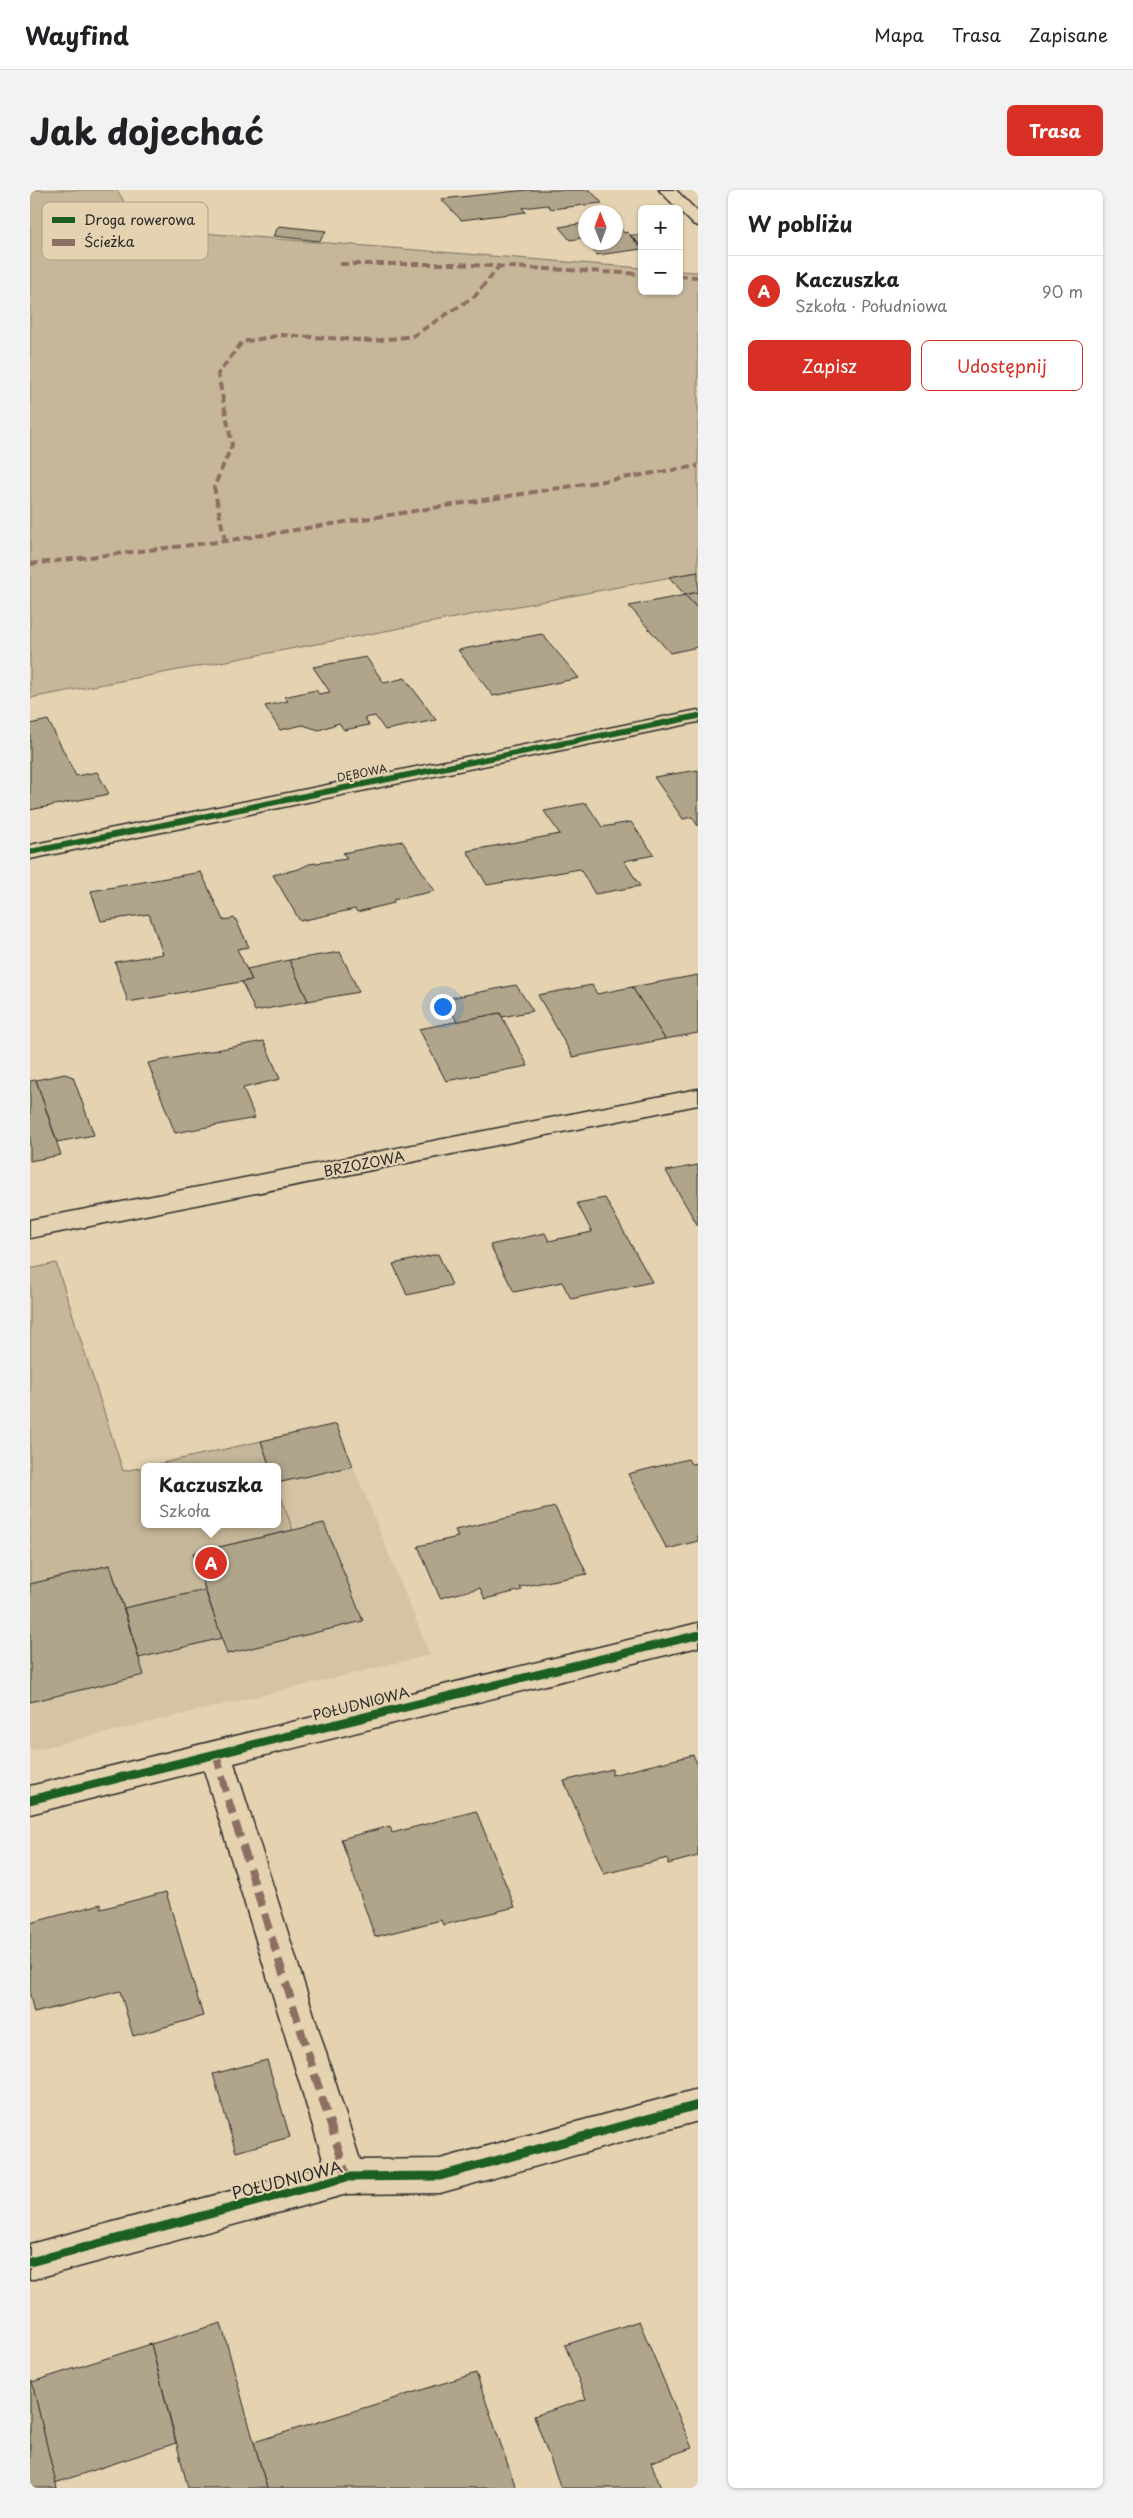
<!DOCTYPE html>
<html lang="pl">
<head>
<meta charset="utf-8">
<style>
  body { margin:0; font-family:"Playpen Sans",sans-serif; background:#f2f2f2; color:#202124 }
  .controls { position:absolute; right:15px; top:15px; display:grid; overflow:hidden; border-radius:8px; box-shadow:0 1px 4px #0004 }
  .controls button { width:45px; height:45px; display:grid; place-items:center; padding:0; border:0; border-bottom:1px solid #e0e0e0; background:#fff; color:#202124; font:25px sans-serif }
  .compass { position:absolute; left:548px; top:15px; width:45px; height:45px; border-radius:50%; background:#fff; box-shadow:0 1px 4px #0004; rotate:359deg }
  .you { position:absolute; left:412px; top:816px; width:18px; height:18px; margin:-12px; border:4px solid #fff; border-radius:50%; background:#1a73e8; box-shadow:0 0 0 8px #1a73e833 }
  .badge { display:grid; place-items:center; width:32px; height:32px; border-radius:50%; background:#d93025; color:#fff; font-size:16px; font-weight:700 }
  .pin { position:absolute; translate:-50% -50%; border:2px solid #fff; box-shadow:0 1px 5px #0006 }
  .popup { position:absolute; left:111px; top:1273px; width:140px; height:65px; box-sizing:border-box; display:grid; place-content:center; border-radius:8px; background:#fff; filter:drop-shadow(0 1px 4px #0005); font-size:16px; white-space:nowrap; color:#757577 }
  .popup b { font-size:19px; color:#202124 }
  .popup::after { content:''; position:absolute; left:50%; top:100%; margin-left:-10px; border:10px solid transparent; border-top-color:#fff }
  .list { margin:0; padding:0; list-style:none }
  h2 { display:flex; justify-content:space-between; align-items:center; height:65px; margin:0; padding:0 20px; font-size:21px }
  h2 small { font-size:16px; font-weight:400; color:#757577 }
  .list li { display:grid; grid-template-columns:32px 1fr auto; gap:15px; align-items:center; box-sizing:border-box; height:70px; padding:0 20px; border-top:1px solid #e0e0e0 }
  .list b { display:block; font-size:19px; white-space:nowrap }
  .list p { margin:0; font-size:16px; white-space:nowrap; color:#757577 }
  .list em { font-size:16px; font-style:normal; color:#757577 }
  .actions { display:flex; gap:10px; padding:15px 20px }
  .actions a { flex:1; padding:11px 0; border:1px solid #d93025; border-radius:8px; text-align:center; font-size:18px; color:#d93025 }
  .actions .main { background:#d93025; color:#fff }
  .map { position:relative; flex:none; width:668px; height:2298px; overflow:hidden; border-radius:8px }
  header { display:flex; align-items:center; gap:30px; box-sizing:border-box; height:70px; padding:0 25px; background:#fff; border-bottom:1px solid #e0e0e0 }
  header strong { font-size:24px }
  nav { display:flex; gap:28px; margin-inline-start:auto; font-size:18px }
  .intro { display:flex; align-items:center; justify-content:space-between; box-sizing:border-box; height:120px; padding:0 30px }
  h1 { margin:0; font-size:35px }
  .button { padding:12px 22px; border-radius:8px; background:#d93025; color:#fff; font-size:18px; font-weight:700 }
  main { display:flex; gap:30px; padding:0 30px }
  aside { flex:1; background:#fff; border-radius:8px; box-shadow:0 1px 4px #0004 }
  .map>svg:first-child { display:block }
  .built { fill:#d4c4a5 }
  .green { fill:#c6b79a; stroke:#787162 }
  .building { fill:#b0a48b; stroke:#2b2b2b }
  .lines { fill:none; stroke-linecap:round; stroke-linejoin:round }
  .minor-casing { stroke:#2b2b2b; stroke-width:3 }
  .minor { fill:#e4d2b0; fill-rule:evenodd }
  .quiet-far1 { stroke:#8d6e63; stroke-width:4; stroke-dasharray:8 4; stroke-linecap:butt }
  .quiet { stroke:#8d6e63; stroke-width:8; stroke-dasharray:16 8; stroke-linecap:butt }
  .cycleway-far2-casing { stroke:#e4d2b0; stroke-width:9 }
  .cycleway-far1-casing { stroke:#e4d2b0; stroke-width:11 }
  .cycleway-casing { stroke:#e4d2b0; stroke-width:12 }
  .cycleway-far2 { stroke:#1b5e20; stroke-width:6 }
  .cycleway-far1 { stroke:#1b5e20; stroke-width:8 }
  .cycleway { stroke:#1b5e20; stroke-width:9 }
  .labels { text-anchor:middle; stroke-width:4.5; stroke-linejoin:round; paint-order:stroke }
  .far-street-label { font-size:11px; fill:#2b2b2b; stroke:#e4d2b0 }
  .street-label { font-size:14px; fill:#2b2b2b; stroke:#e4d2b0 }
  .near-street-label { font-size:16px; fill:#2b2b2b; stroke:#e4d2b0 }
  .key { fill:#e4d2b0; stroke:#aca088; stroke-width:1 }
  .key-label { font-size:14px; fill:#2b2b2b }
</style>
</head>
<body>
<header>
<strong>Wayfind</strong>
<nav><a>Mapa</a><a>Trasa</a><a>Zapisane</a></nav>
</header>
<div class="intro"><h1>Jak dojechać</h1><a class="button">Trasa</a></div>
<main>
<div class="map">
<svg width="668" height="2298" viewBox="0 0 668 2298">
  <rect width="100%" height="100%" fill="#e4d2b0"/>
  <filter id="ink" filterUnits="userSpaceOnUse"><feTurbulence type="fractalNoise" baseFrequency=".02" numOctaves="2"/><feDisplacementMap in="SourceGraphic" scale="10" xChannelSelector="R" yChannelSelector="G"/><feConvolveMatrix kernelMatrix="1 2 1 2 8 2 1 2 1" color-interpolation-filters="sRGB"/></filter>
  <g filter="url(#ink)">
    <path class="built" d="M26 1073 93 1281 115 1277V1334H247V1277H115L306 1234 400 1465 0 1561V1079Z"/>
    <g class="green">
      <path d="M0 0H87L110 38 612 78V101H649V81L668 82V382L0 508Z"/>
      <path d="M26 1073 93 1281 115 1277V1334H247V1296L263 1340 163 1363 175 1400 94 1418 80 1375 0 1394V1079Z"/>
      <path d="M231 1251 240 1277H115Z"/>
    </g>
    <g class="building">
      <path d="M497 0H560L572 13 521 19 518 15 492 18 496 22 431 30 411 9Z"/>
      <path d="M556 33V52L552 48 540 50 529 37Z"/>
      <path d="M586 33 594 43 597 42 612 59 567 65 556 52H586Z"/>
      <path d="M249 36 296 41 290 51 243 46Z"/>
      <path d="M600 45H607L612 49V57Z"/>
      <path d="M668 382V402L655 405 639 387Z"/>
      <path d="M668 402V419L655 405Z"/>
      <path d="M655 405 668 419V457L640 463 599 416Z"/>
      <path d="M512 444 549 488 463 506 428 460Z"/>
      <path d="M336 467 354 493 375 488 406 530 355 540 345 526 335 528 339 535 314 540 309 533 289 540 273 535 250 540 235 516 258 511 254 507 286 500 289 504 300 502 283 477Z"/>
      <path d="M18 530 46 586 67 582 79 604 0 620V534Z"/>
      <path d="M668 580V636L662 627 653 629 624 587Z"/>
      <path d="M556 613 572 637 601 632 624 665 594 671 610 696 565 704 550 679 457 695 437 661 530 644 514 621Z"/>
      <path d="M372 651 405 701 363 710 364 713 327 722 325 719 270 731 243 685 269 679 279 674 317 669 313 663Z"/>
      <path d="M171 682 193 730 205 728 219 757 207 759 222 790 98 812 85 772 133 764 119 724 71 731 61 701Z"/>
      <path d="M310 762 329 802 278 811 259 770Z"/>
      <path d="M259 770 278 811 225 821 212 792 222 790 217 779Z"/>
      <path d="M668 785V843L635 849 602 797Z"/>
      <path d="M486 795 503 821 472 827 470 823 427 832 415 809Z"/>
      <path d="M562 795 567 804 602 797 635 849 543 867 508 805Z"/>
      <path d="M470 823 498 876 416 891 389 839Z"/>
      <path d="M234 851 250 889 213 898 225 928 145 943 118 873Z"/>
      <path d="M35 884 43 887 64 945 27 952 6 890Z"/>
      <path d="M6 890 31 965 0 971V891Z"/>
      <path d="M668 975V1036L636 981Z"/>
      <path d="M575 1008 622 1092 541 1109 532 1092 484 1102 460 1055 515 1043 519 1051 562 1042 547 1013Z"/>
      <path d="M408 1064 422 1095 377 1105 363 1074Z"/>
      <path d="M306 1234 323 1276 247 1293V1277H240L231 1251Z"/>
      <path d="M658 1269 661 1274 668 1273V1351L637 1359 598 1284Z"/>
      <path d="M525 1317 557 1384 490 1397 492 1400 455 1409 450 1398 410 1408 388 1356 428 1347 425 1340Z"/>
      <path d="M294 1333 333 1431 197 1464 163 1363Z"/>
      <path d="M80 1375 114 1485 0 1512V1394Z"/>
      <path d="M175 1400 192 1448 109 1468 94 1418Z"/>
      <path d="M663 1565 668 1575V1666L638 1674V1668L574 1684 534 1591 582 1579V1585Z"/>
      <path d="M446 1621 485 1717 413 1735 411 1730 345 1747 311 1649 360 1636 362 1643Z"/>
      <path d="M136 1702 173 1826 103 1846 90 1801 4 1823 0 1805V1733L71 1714V1719Z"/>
      <path d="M237 1870 260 1947 206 1962 183 1884Z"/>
      <path d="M609 2131 662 2258 621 2272 631 2298H531L504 2226 556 2209 535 2155Z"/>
      <path d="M191 2133 224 2252 237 2298H158L121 2154Z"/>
      <path d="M121 2154 146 2253 25 2293 2 2192Z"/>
      <path d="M446 2183 486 2298H237L224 2252Z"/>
      <path d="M0 2192H2L27 2298H0Z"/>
    </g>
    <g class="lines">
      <defs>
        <g id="minor">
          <path d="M629 0H646L668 22V36L663 34Z"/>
          <path d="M668 520V532L0 669V655Z"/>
          <path d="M668 899V915L0 1048V1030Z"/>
          <path d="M668 1433V1457L204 1573 330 1970 410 1969 668 1899V1931L410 2003 317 2004 0 2090V2054L295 1976 174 1580 0 1624V1596Z"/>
        </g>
      </defs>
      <use href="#minor" class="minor-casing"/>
      <use href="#minor" class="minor"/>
      <g class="quiet-far1">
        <path d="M310 74H423L612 84"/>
        <path d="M649 86 668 87"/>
        <path d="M195 351 184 297 202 255 188 184 212 152 252 145 343 151 383 146 445 106 470 75"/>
        <path d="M0 374 195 351 668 276"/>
      </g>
      <path class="quiet" d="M186 1563 197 1606 317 1987"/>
      <defs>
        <path id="cycleway-far2" d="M0 662 668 526"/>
        <path id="cycleway-far1" d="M431 1503 668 1445"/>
        <g id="cycleway">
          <path d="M0 1610 436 1502"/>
          <path d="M0 2072 317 1987 410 1986 668 1915"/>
        </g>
      </defs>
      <use href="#cycleway-far2" class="cycleway-far2-casing"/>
      <use href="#cycleway-far1" class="cycleway-far1-casing"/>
      <use href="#cycleway" class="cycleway-casing"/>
      <use href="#cycleway-far2" class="cycleway-far2"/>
      <use href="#cycleway-far1" class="cycleway-far1"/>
      <use href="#cycleway" class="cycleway"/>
    </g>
  </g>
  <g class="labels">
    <g class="far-street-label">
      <text transform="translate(332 583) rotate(-11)" y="4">DĘBOWA</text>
    </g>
    <g class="street-label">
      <text transform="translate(334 974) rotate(-11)" y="5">BRZOZOWA</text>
      <text transform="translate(331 1514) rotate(-14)" y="5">POŁUDNIOWA</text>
    </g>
    <g class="near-street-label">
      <text transform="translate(257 1990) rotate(-14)" y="6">POŁUDNIOWA</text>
    </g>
  </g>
  <rect x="12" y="12" width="166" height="58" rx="8" class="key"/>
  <rect x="22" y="27" width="23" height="6" fill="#1b5e20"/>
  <rect x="22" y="49" width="23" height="7" fill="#8d6e63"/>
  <g class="key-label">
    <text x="54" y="35">Droga rowerowa</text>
    <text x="54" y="57">Ścieżka</text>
  </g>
</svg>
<div class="controls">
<button>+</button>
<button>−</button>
</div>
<svg class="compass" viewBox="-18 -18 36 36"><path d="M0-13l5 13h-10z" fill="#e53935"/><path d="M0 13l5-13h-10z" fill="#757577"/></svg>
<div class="you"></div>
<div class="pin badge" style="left:181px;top:1373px">A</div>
<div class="popup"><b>Kaczuszka</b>Szkoła</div>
</div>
<aside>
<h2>W pobliżu<small></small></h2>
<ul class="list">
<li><span class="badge">A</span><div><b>Kaczuszka</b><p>Szkoła · Południowa</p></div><em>90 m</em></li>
</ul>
<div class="actions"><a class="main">Zapisz</a><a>Udostępnij</a></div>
</aside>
</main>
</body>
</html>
